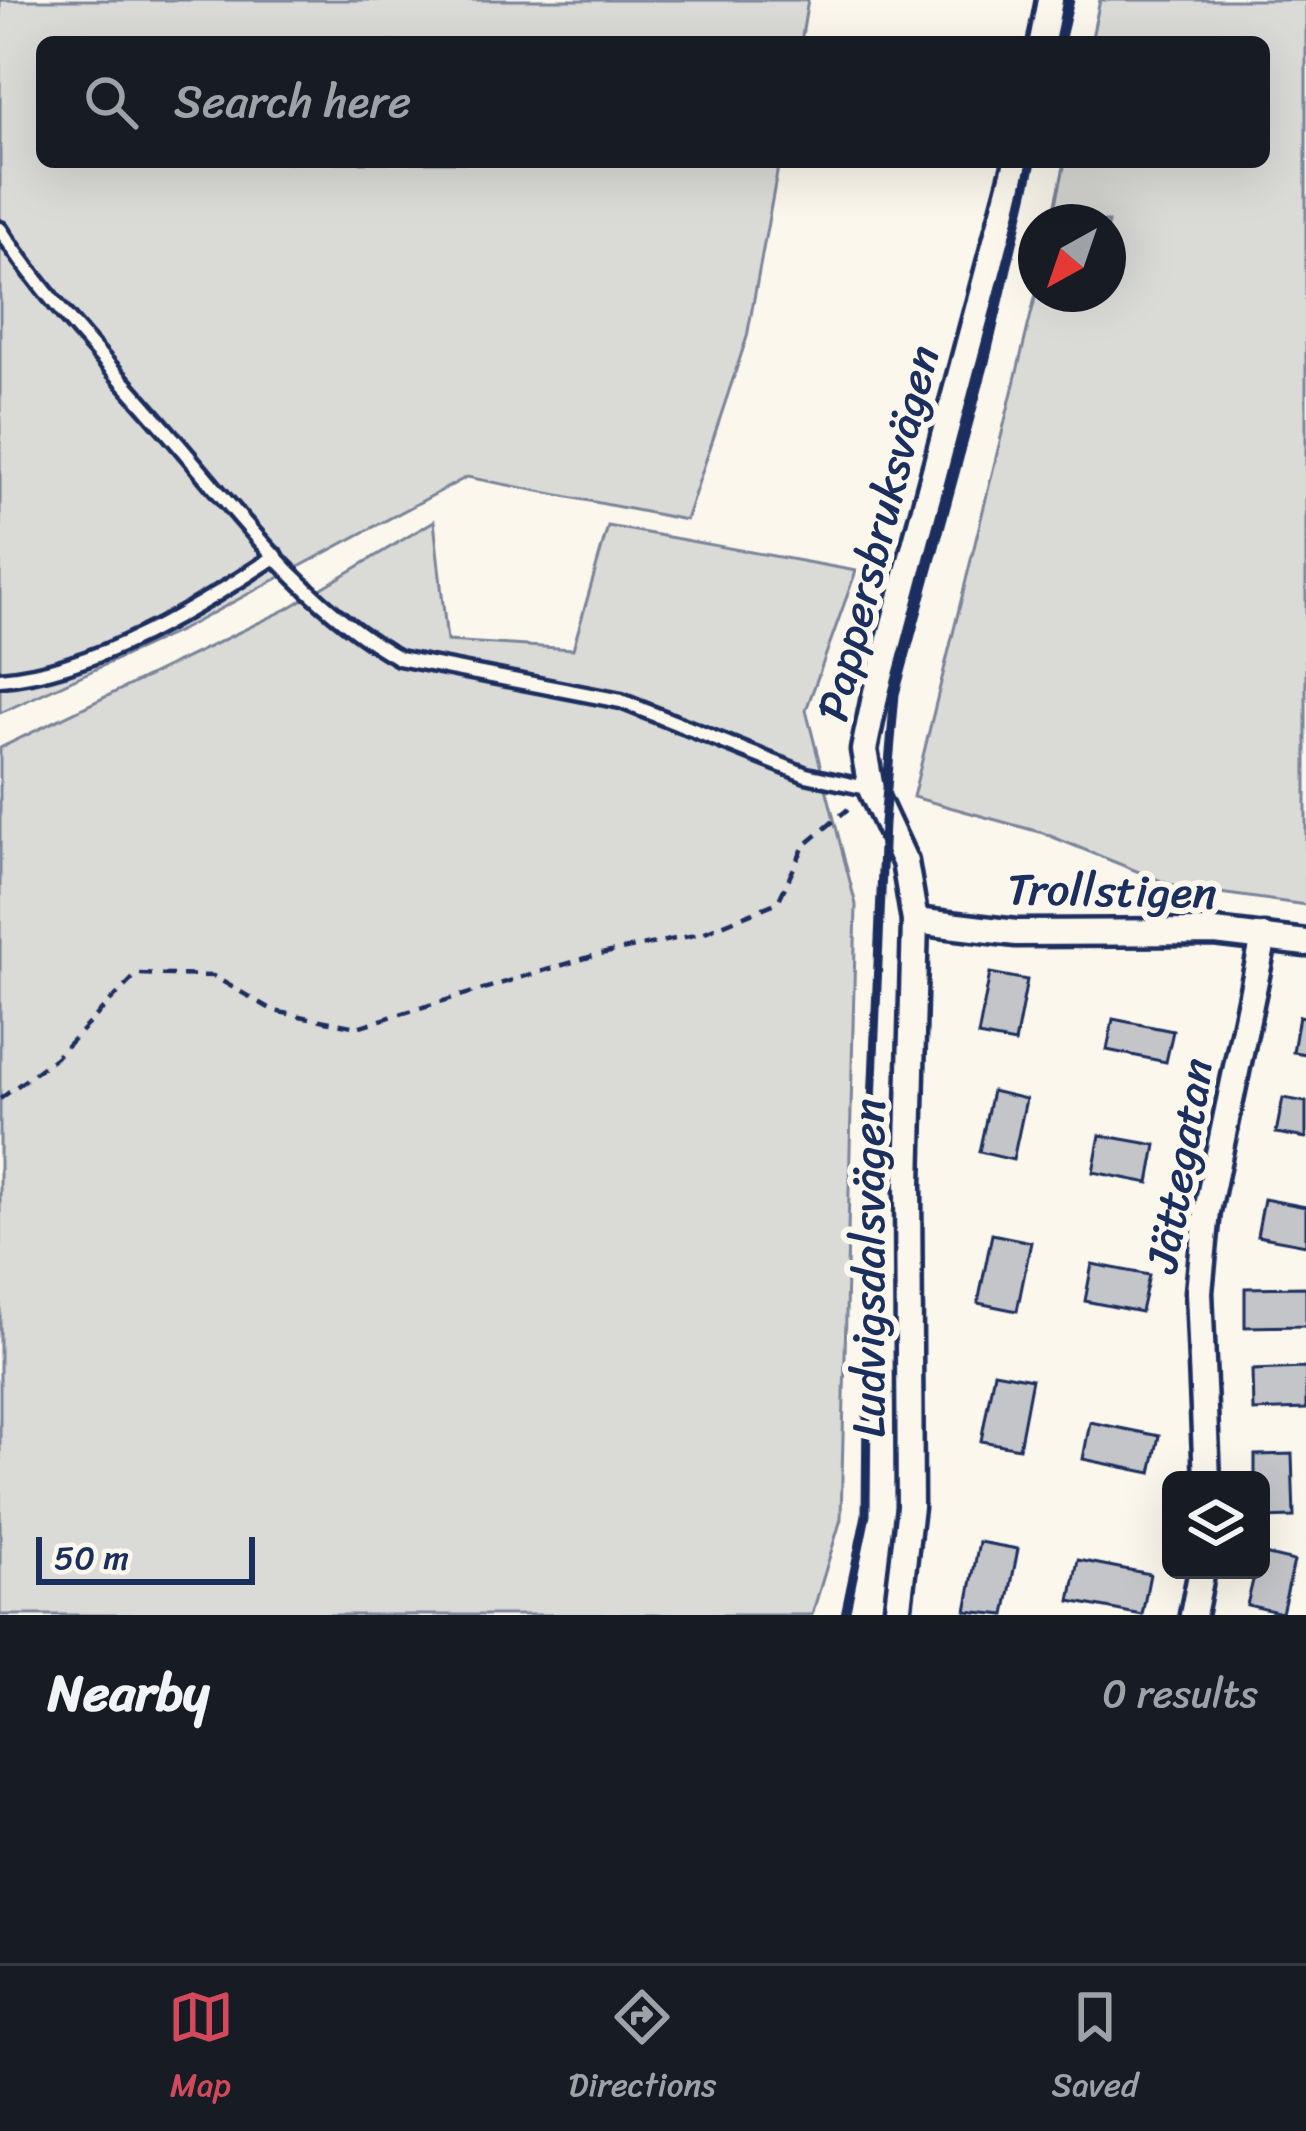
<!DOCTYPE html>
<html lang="en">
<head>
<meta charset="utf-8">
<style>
  body { margin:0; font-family:Sriracha,sans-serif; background:#242831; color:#f1f3f6 }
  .controls { position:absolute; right:36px; bottom:36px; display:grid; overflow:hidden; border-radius:18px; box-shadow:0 12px 48px #0002 }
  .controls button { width:108px; height:108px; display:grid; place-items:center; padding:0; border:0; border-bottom:3px solid #363941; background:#171b24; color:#f1f3f6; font:60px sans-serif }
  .compass { position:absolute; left:1018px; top:204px; width:108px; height:108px; border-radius:50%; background:#171b24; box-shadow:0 12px 48px #0002; rotate:220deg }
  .scale { position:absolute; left:36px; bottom:30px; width:219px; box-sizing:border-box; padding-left:12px; border:6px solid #1b2f5e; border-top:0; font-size:33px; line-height:42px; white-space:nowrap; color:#1b2f5e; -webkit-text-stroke:9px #fbf7ec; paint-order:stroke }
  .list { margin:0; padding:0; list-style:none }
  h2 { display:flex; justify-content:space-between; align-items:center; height:156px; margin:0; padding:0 48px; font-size:51px }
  h2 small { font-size:39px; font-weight:400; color:#9ea1a6 }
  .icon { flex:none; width:66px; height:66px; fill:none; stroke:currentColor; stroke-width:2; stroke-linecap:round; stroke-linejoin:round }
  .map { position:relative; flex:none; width:1306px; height:1615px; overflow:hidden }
  .search { position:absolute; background:#171b24; box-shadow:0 12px 48px #0002; left:36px; right:36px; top:36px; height:132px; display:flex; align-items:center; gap:30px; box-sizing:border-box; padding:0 42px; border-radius:18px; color:#9ea1a6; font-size:45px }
  .sheet { height:348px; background:#171b24 }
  nav { display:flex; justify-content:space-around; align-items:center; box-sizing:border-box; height:168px; border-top:3px solid #363941; background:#171b24; font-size:33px; color:#9ea1a6 }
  nav a { display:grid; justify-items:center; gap:6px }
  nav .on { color:#d1495b }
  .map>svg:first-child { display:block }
  .green { fill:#dadad7; stroke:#7a849a; stroke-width:3 }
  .building { fill:#c3c5c9; stroke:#1b2f5e; stroke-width:3 }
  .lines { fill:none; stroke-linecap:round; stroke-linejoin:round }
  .lane-casing { stroke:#1b2f5e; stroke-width:21 }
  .street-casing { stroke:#1b2f5e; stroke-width:33 }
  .path { stroke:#1b2f5e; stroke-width:4.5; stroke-dasharray:12 9; stroke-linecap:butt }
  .lane { stroke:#fbf7ec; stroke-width:12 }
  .street { stroke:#fbf7ec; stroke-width:24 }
  .rail { stroke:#1b2f5e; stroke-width:9 }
  .labels { text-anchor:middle; stroke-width:12; stroke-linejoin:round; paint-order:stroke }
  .street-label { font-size:45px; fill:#1b2f5e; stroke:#fbf7ec }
</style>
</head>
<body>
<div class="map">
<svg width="1306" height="1615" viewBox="0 0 1306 1615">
  <rect width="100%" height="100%" fill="#fbf7ec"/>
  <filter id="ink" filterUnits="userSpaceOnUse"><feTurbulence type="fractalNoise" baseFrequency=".00833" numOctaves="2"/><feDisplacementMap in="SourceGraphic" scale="24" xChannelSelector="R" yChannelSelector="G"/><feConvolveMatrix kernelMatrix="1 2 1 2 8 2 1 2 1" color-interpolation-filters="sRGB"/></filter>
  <g filter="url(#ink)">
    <g class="green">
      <path d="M0 0H808L801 42H42V162H779L747 337 686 520 467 477 181 630 0 713Z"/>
      <path d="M1100 0H1306V905L1176 887 1043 833 913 797 1036 294H1108V222H1052L1065 162H1264V42H1091Z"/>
      <path d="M434 521 447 641 573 649 608 526 856 571 806 710 856 905 841 1519 812 1615H0V748L287 609Z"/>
    </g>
    <g class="building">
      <path d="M990 973 1027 980 1015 1043 978 1036Z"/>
      <path d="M1299 1016 1306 1017V1054L1293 1052Z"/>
      <path d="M1113 1019 1173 1031 1166 1062 1107 1050Z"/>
      <path d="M992 1091 1026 1099 1013 1160 979 1152Z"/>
      <path d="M1283 1098 1306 1102V1138L1276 1133Z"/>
      <path d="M1100 1135 1156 1145 1149 1183 1093 1172Z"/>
      <path d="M1264 1199 1306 1207V1245L1257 1236Z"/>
      <path d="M992 1234 1031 1242 1017 1311 978 1303Z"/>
      <path d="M1092 1264 1149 1275 1141 1312 1085 1301Z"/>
      <path d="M1306 1287V1326L1245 1327V1288Z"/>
      <path d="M1306 1368V1409L1253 1411 1252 1370Z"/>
      <path d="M994 1372 1032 1379 1019 1448 981 1441Z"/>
      <path d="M1090 1422 1159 1436 1151 1473 1083 1459Z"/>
      <path d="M1292 1454 1294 1517 1261 1518V1480H1255V1455Z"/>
      <path d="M979 1542 1018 1549 1005 1615 966 1611Z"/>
      <path d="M1264 1554 1294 1561 1282 1613 1247 1605 1255 1572 1260 1573Z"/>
      <path d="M1078 1560 1150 1574 1142 1615 1070 1601Z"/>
    </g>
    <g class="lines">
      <defs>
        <g id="lane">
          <path d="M0 229C47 301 108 363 164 428 235 509 303 606 399 658L621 701 806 775 871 789"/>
          <path d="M0 679C94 672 199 607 276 556"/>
        </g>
        <g id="street">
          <path d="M1042 42 1050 0"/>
          <path d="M915 921 1016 933 1215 932 1306 943"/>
          <path d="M1207 1480 1199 1292 1207 1211 1264 937"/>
          <path d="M897 1615 910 1507 908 1184 915 921 905 862 871 789 864 750 876 692 1017 162"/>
          <path d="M1193 1615 1202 1570"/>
        </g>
      </defs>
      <use href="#lane" class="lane-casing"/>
      <use href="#street" class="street-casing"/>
      <path class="path" d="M0 1099 56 1057 137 974 213 976 274 1011 357 1027 596 955 700 934 778 902 804 846 848 809"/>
      <use href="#lane" class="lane"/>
      <use href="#street" class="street"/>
      <g class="rail">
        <path d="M1060 42 1070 0"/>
        <path d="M845 1615 866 1515 869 1173 884 823 895 694 984 366 1032 162"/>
      </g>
    </g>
  </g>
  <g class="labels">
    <g class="street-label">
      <text transform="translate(877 533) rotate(-76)" y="16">Pappersbruksvägen</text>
      <text transform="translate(1112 890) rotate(1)" y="16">Trollstigen</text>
      <text transform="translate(1179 1165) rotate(-80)" y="16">Jättegatan</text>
      <text transform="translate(868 1268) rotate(-90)" y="16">Ludvigsdalsvägen</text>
    </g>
  </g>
</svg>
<div class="controls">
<button><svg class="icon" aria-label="layers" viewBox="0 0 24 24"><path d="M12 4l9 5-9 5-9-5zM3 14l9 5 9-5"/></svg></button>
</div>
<svg class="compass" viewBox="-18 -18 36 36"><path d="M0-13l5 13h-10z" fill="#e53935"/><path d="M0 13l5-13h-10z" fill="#9ea1a6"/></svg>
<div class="scale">50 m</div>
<div class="search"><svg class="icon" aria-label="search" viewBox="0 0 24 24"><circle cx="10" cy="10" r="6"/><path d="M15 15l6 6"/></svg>Search here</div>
</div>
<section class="sheet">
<h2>Nearby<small>0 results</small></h2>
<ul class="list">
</ul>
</section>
<nav>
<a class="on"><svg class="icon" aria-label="map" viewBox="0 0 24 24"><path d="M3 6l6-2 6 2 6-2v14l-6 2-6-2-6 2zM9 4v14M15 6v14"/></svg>Map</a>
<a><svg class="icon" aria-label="directions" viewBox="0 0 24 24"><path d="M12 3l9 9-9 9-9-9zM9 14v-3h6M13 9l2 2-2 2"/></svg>Directions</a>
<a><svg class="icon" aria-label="saved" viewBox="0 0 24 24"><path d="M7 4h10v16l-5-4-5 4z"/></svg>Saved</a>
</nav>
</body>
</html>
